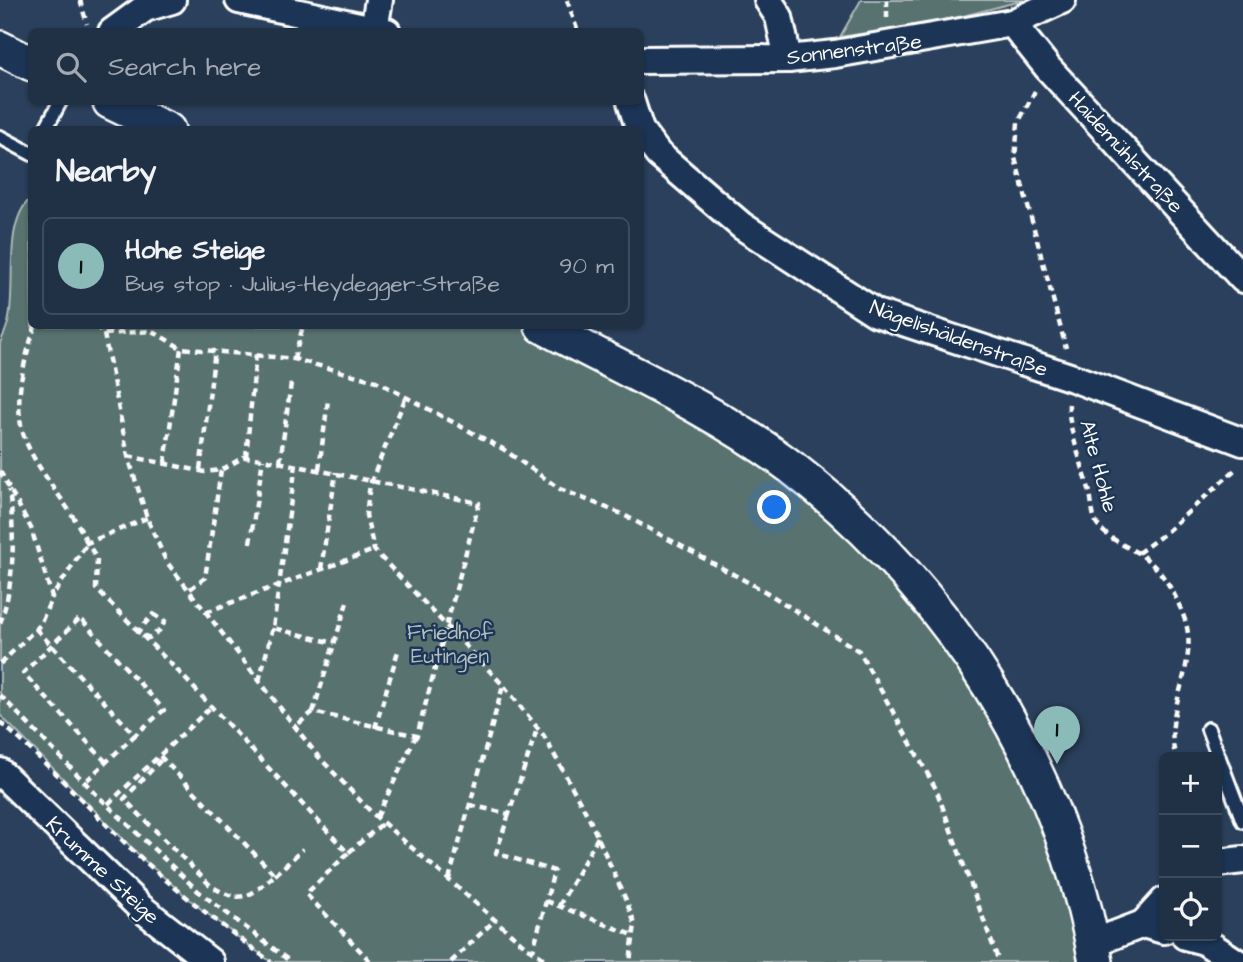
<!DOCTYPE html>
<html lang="en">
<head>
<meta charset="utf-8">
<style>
  body { margin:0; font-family:"Architects Daughter",sans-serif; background:#2d3c50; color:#f1f3f6 }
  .controls { position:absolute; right:21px; bottom:21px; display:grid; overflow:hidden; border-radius:10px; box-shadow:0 2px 5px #0004 }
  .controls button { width:63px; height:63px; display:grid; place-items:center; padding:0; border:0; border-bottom:2px solid #3d4b5e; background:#203045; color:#f1f3f6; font:35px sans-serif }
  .you { position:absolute; left:775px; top:508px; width:24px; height:24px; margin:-18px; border:5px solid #fff; border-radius:50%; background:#1a73e8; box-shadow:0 0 0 10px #1a73e833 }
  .badge { display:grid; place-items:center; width:46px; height:46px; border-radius:50%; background:#8bbbb9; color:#111; font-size:23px; font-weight:700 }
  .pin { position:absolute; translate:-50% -58px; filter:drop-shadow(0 2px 4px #0008) }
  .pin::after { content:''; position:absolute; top:37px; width:24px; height:21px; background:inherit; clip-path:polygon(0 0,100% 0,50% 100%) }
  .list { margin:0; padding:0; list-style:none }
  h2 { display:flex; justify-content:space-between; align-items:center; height:91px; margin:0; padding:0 28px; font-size:30px }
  h2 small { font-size:23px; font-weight:400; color:#a2a9b3 }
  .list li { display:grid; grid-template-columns:46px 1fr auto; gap:21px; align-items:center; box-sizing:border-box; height:98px; margin:0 14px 14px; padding:0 14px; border:2px solid #3d4b5e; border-radius:10px }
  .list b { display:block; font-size:26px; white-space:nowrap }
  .list p { margin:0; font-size:23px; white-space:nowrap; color:#a2a9b3 }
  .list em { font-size:23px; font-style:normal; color:#a2a9b3 }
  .icon { flex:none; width:38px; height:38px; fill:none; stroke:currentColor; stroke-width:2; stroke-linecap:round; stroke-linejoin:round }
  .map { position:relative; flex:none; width:1243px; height:962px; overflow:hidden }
  .search { position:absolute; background:#203045; box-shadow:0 2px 5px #0004; left:28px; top:28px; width:616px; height:77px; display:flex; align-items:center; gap:18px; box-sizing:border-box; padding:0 24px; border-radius:10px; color:#a2a9b3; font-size:26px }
  .panel { position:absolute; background:#203045; box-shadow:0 2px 5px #0004; left:28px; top:126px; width:616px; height:203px; border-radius:10px }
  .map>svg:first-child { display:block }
  .green { fill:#58726f; stroke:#acb8b7; stroke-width:2 }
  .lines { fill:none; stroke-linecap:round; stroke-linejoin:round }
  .service-casing { stroke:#fff; stroke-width:18 }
  .minor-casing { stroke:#fff; stroke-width:32 }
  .tertiary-casing { stroke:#fff; stroke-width:38 }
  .path { stroke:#fff; stroke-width:4.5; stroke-dasharray:7 5; stroke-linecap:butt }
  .service { stroke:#1d3557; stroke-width:12 }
  .minor { stroke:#1d3557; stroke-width:26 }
  .tertiary { stroke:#1d3557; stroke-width:33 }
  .labels { text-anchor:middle; stroke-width:5; stroke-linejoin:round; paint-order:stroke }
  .street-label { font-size:21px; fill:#fff; stroke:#1d3557 }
  .park-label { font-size:21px; fill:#b4c0be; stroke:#1d3557 }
</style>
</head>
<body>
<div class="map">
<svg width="1243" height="962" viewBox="0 0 1243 962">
  <rect width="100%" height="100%" fill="#2b405c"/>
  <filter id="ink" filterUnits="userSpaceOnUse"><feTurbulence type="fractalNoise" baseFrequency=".0143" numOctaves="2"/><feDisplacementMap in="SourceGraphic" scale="14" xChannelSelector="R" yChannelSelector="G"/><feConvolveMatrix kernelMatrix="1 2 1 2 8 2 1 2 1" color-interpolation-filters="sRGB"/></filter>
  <g filter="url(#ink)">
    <g class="green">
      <path d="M861 0H1024L944 21 840 37Z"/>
      <path d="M31 198 32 326H542L789 466 1006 712 1096 962H271L196 905 144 860 0 715V343C3 337 6 330 8 323 17 287 2 224 31 198Z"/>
    </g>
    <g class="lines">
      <defs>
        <g id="service">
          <path d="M45 130 60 102"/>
          <path d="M0 137 32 154"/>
          <path d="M1208 729 1243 821"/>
        </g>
        <g id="minor">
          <path d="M239 0 387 32"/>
          <path d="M768 0 779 17 788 59"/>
          <path d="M1012 23 1048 68 1243 279"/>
          <path d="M374 29 379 0"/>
          <path d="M112 32 145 8 172 0"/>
          <path d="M640 60 788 59 835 54 1012 23 1062 0"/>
          <path d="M631 102 640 130"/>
          <path d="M640 130 658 154 742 226 876 313 1073 378 1243 442"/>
          <path d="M0 772 141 908 210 962"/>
          <path d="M1217 863 1243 860"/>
          <path d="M1143 924 1164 901"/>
          <path d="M1185 936 1204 941 1236 962"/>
          <path d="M1093 943 1143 924 1164 930"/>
        </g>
        <g id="tertiary">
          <path d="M0 48 32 64"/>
          <path d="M110 102 168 130"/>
          <path d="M542 326C625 370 715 410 791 467 948 588 1061 766 1096 962"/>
        </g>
      </defs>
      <use href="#service" class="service-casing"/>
      <use href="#minor" class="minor-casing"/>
      <use href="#tertiary" class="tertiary-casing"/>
      <g class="path">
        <path d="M80 0 87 24"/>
        <path d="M567 0 578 32"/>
        <path d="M887 18V0"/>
        <path d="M1035 91 1018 123 1015 158 1066 348"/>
        <path d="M35 326C25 359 12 401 24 436 36 472 72 506 87 543L52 597"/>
        <path d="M96 326 104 334 152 331 181 348 294 359 376 381 503 449 560 489 622 514 766 592 859 651 936 789 999 962"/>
        <path d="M104 334 128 456 147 518 166 561 317 755 373 814 525 946 549 962"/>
        <path d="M294 359 303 326"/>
        <path d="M405 399 370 484 366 515 374 550 504 686 544 736 589 818 626 900 635 924 630 962"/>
        <path d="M1069 404C1067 428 1084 468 1090 493 1092 502 1092 516 1097 524 1106 537 1122 544 1136 552 1161 566 1176 594 1185 620 1200 666 1161 712 1176 757"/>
        <path d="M128 456 205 472 221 470 244 457 263 459 479 503 417 736 313 712 297 725"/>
        <path d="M246 457 256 354"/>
        <path d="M280 462 291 383"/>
        <path d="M165 463 181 348"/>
        <path d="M296 464 273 628 334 643"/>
        <path d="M319 469 328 400"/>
        <path d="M200 470 215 350"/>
        <path d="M0 471 31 528 52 597 40 625 0 664"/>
        <path d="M147 518 87 543 97 558 96 589 179 672 348 853 383 823"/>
        <path d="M250 543 263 459"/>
        <path d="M1138 553 1164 534 1237 468"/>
        <path d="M321 569 336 472"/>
        <path d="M190 589 205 578 221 470"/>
        <path d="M206 612 374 550"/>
        <path d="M153 614 165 621 160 630 149 638 138 632Z"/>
        <path d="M0 623C15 583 15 533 9 490"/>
        <path d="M36 629 135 735 85 782"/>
        <path d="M259 681 273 628"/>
        <path d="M0 695 99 797 198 891 291 962"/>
        <path d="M313 712 348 599"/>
        <path d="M0 722C41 757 77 796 115 833 163 881 217 922 271 962"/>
        <path d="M375 728 398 651"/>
        <path d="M160 756 275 875C249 897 242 905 211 886L124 799 162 759"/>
        <path d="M106 762 23 673 80 618 164 710 135 735"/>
        <path d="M108 804 210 708"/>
        <path d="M470 805 509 814 537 729"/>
        <path d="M509 814 496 853 554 871 533 950"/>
        <path d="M377 817 416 736"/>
        <path d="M348 853 306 894 371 962"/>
        <path d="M275 875 303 849"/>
        <path d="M449 879 503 686"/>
        <path d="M546 901 633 935"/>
        <path d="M559 906 598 837"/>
        <path d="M451 962 496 919"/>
      </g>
      <use href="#service" class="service"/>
      <use href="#minor" class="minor"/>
      <use href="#tertiary" class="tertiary"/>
    </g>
  </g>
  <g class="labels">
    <g class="street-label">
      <text transform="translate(854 49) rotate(-7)" y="7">Sonnenstraße</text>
      <text transform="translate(1126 152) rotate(47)" y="7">Haidemühlstraße</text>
      <text transform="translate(959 338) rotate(20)" y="7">Nägelishäldenstraße</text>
      <text transform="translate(1099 466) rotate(75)" y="7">Alte Hohle</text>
      <text transform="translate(103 870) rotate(43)" y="7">Krumme Steige</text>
    </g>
    <g class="park-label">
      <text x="450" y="639">Friedhof<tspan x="450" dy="24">Eutingen</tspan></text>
    </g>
  </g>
</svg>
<div class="controls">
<button>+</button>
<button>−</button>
<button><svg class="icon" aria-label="locate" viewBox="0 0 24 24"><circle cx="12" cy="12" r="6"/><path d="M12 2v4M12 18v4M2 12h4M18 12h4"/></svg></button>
</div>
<div class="you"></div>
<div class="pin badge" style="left:1057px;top:764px">1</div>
<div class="search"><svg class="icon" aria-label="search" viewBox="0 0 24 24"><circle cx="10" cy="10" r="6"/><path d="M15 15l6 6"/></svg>Search here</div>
<section class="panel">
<h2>Nearby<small></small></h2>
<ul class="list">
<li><span class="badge">1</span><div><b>Hohe Steige</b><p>Bus stop · Julius-Heydegger-Straße</p></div><em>90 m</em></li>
</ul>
</section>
</div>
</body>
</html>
